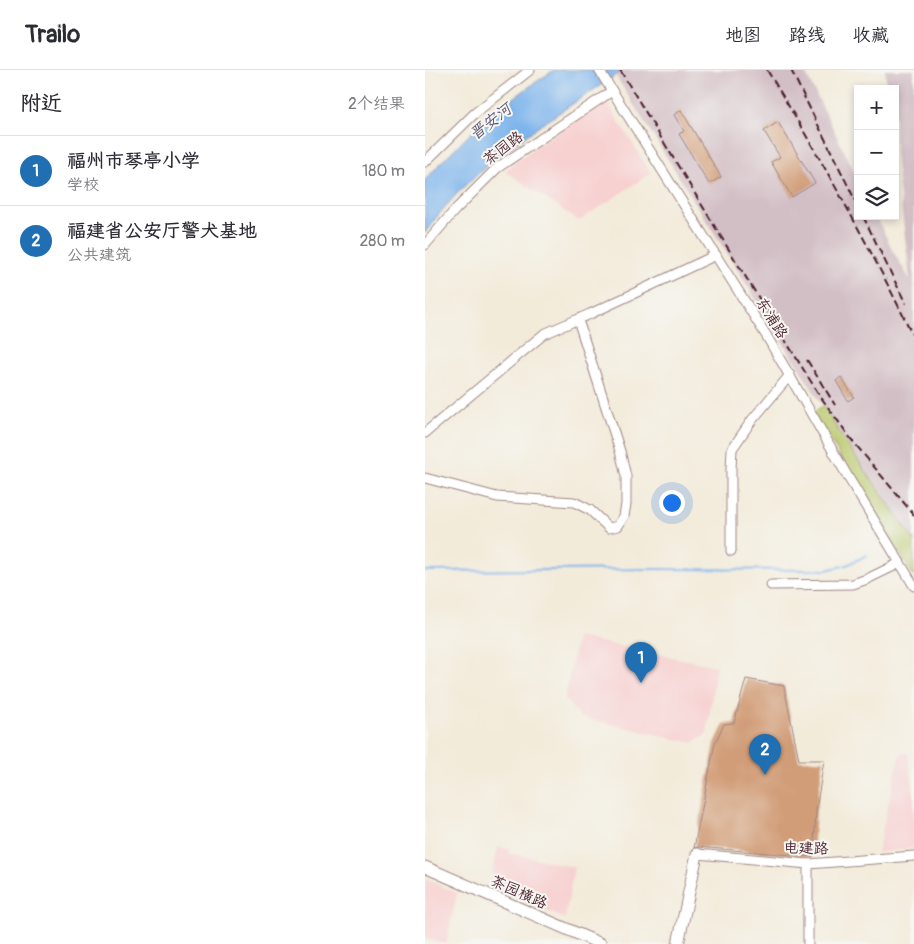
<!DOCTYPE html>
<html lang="zh">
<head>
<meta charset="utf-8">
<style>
  body { margin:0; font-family:Pangolin,"LXGW WenKai TC",sans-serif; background:#f2f2f3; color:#2b2b33 }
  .controls { position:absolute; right:15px; top:15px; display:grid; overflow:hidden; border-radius:0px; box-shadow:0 2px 8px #0003 }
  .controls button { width:45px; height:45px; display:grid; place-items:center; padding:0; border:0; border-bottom:1px solid #e1e1e2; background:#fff; color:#2b2b33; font:25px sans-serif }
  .you { position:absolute; left:246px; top:432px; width:18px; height:18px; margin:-12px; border:4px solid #fff; border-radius:50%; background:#1a73e8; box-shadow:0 0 0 8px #1a73e833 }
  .badge { display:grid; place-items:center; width:32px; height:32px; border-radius:50%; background:#1f6fb2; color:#fff; font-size:16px; font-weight:700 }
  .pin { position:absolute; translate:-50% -41px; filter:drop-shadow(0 1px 2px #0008) }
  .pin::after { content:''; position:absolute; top:26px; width:18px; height:15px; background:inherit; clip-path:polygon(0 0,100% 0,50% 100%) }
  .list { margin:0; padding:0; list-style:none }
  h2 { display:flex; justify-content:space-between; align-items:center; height:65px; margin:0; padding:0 20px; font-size:21px }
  h2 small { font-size:16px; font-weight:400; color:#7c7c81 }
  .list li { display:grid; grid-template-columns:32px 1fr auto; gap:15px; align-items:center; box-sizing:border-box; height:70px; padding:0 20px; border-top:1px solid #e1e1e2 }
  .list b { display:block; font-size:19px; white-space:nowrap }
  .list p { margin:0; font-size:16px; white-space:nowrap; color:#7c7c81 }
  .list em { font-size:16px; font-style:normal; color:#7c7c81 }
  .icon { flex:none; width:28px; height:28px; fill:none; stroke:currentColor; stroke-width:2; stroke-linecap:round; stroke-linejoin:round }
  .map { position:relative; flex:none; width:489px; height:874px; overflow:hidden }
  header { display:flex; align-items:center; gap:30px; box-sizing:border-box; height:70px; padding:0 25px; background:#fff; border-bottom:1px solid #e1e1e2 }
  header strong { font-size:24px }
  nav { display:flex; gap:28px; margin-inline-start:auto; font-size:18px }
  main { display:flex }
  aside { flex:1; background:#fff }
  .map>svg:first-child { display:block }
  .built { fill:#f7d0d0 }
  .industrial { fill:#d2bec5 }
  .green { fill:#b8c668; stroke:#81724a }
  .water { fill:#7db4ec; stroke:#646a8c }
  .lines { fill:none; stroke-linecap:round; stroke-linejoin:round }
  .stream { stroke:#7db4ec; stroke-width:2 }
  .building { fill:#d19d78 }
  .minor-casing { stroke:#9e8582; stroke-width:11 }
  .major-casing { stroke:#9e8582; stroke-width:13 }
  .minor { stroke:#fff; stroke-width:9 }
  .major { stroke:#fff; stroke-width:11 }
  .rail { stroke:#4a1f2b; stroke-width:2; stroke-dasharray:8 4; stroke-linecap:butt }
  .labels { text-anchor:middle; stroke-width:4; stroke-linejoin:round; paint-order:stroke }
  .street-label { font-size:15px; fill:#4a1f2b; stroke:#f6f6f2 }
  .water-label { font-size:16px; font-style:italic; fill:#5c536f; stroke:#f6f6f2 }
</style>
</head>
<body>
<header>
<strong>Trailo</strong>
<nav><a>地图</a><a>路线</a><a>收藏</a></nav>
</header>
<main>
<aside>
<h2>附近<small>2个结果</small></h2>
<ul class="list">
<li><span class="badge">1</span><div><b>福州市琴亭小学</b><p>学校</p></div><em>180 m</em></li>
<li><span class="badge">2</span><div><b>福建省公安厅警犬基地</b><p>公共建筑</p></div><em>280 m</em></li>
</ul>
</aside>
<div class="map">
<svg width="489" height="874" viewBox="0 0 489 874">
  <rect width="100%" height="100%" fill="#f6f6f2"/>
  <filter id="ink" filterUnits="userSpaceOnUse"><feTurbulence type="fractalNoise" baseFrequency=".02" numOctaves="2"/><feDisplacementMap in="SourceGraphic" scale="10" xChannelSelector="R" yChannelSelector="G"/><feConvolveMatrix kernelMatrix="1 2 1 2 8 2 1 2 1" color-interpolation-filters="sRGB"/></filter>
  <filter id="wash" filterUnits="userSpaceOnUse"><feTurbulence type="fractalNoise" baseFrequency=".0096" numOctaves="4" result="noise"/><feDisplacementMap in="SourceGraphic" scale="20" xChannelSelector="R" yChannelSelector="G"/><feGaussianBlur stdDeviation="1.12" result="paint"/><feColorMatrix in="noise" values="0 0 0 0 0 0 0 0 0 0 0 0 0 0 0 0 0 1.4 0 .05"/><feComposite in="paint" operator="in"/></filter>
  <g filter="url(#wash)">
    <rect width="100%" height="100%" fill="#f3ebda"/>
    <g class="built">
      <path d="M181 31 226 103 154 151 80 101 110 77Z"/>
      <path d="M152 567 291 596 282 664 267 673 155 647 140 629Z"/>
      <path d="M483 683 489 726V778L452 783 475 684Z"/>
      <path d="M73 777 84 779V783L149 797 140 849 65 815Z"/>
      <path d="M0 809 32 823 21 874 0 869Z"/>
    </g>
    <path class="industrial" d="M187 0H379L433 109V146H451L468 181 485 210 470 83V19H462L460 0H489V470L421 373Z"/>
    <path class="green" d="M398 336 421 373 489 470V507L388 342Z"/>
    <path class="water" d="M129 0H198C128 49 50 90 0 163V110C38 67 81 31 129 0Z"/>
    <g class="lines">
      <path class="stream" d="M0 501 231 499 401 500 422 495 442 485"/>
    </g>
    <g id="blocks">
      <g class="building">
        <path d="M256 40 296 107 284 114 254 64 259 61 249 45Z"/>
        <path d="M353 52 390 113 367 127 346 92 355 87 339 61Z"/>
        <path d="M416 307 429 327 423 331 411 311Z"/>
        <path d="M321 609 359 616 374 690H399L391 741 388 787 273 777 269 778 290 673 299 654 309 653Z"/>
      </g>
    </g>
  </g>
  <g filter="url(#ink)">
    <use href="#blocks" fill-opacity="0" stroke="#9e8582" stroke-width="1"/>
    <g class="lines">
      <defs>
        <g id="minor">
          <path d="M174 0 341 265 423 407 489 516"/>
          <path d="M0 92 50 43 105 0"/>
          <path d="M0 175 30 140 72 98 187 21"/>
          <path d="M0 363 119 264 165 244 291 185"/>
          <path d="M0 408 72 427 149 432 165 440 184 458 193 456 199 446 201 434V406L195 381 153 250"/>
          <path d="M306 481V399L307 379 327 350 365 305"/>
          <path d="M346 515 428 514 442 509 475 493"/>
          <path d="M272 784 383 794 489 786"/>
          <path d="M383 874V794"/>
        </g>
        <g id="major">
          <path d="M0 797 176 874"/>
          <path d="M253 874 272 784"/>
        </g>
      </defs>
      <use href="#minor" class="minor-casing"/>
      <use href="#major" class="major-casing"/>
      <use href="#minor" class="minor"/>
      <use href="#major" class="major"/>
      <g class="rail">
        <path d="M195 0 312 193 395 326 426 369 489 445"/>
        <path d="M342 0C395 87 445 176 489 268"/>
        <path d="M366 0 433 136"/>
        <path d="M438 146 481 234"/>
        <path d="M382 290 410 335"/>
      </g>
    </g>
  </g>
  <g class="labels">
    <g class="street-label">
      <text transform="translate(78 78) rotate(-37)" y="5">茶园路</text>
      <text transform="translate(347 248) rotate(58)" y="5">东浦路</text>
      <text transform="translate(381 778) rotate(1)" y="5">电建路</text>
      <text transform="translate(94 822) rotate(24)" y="5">茶园横路</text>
    </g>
    <g class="water-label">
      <text transform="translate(65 51) rotate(-38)" y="6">晋安河</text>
    </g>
  </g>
</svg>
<div class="controls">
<button>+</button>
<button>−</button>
<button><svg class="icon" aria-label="layers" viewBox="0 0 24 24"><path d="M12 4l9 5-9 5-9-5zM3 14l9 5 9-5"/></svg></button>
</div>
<div class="you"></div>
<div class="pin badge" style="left:216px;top:613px">1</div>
<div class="pin badge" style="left:340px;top:705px">2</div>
</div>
</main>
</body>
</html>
